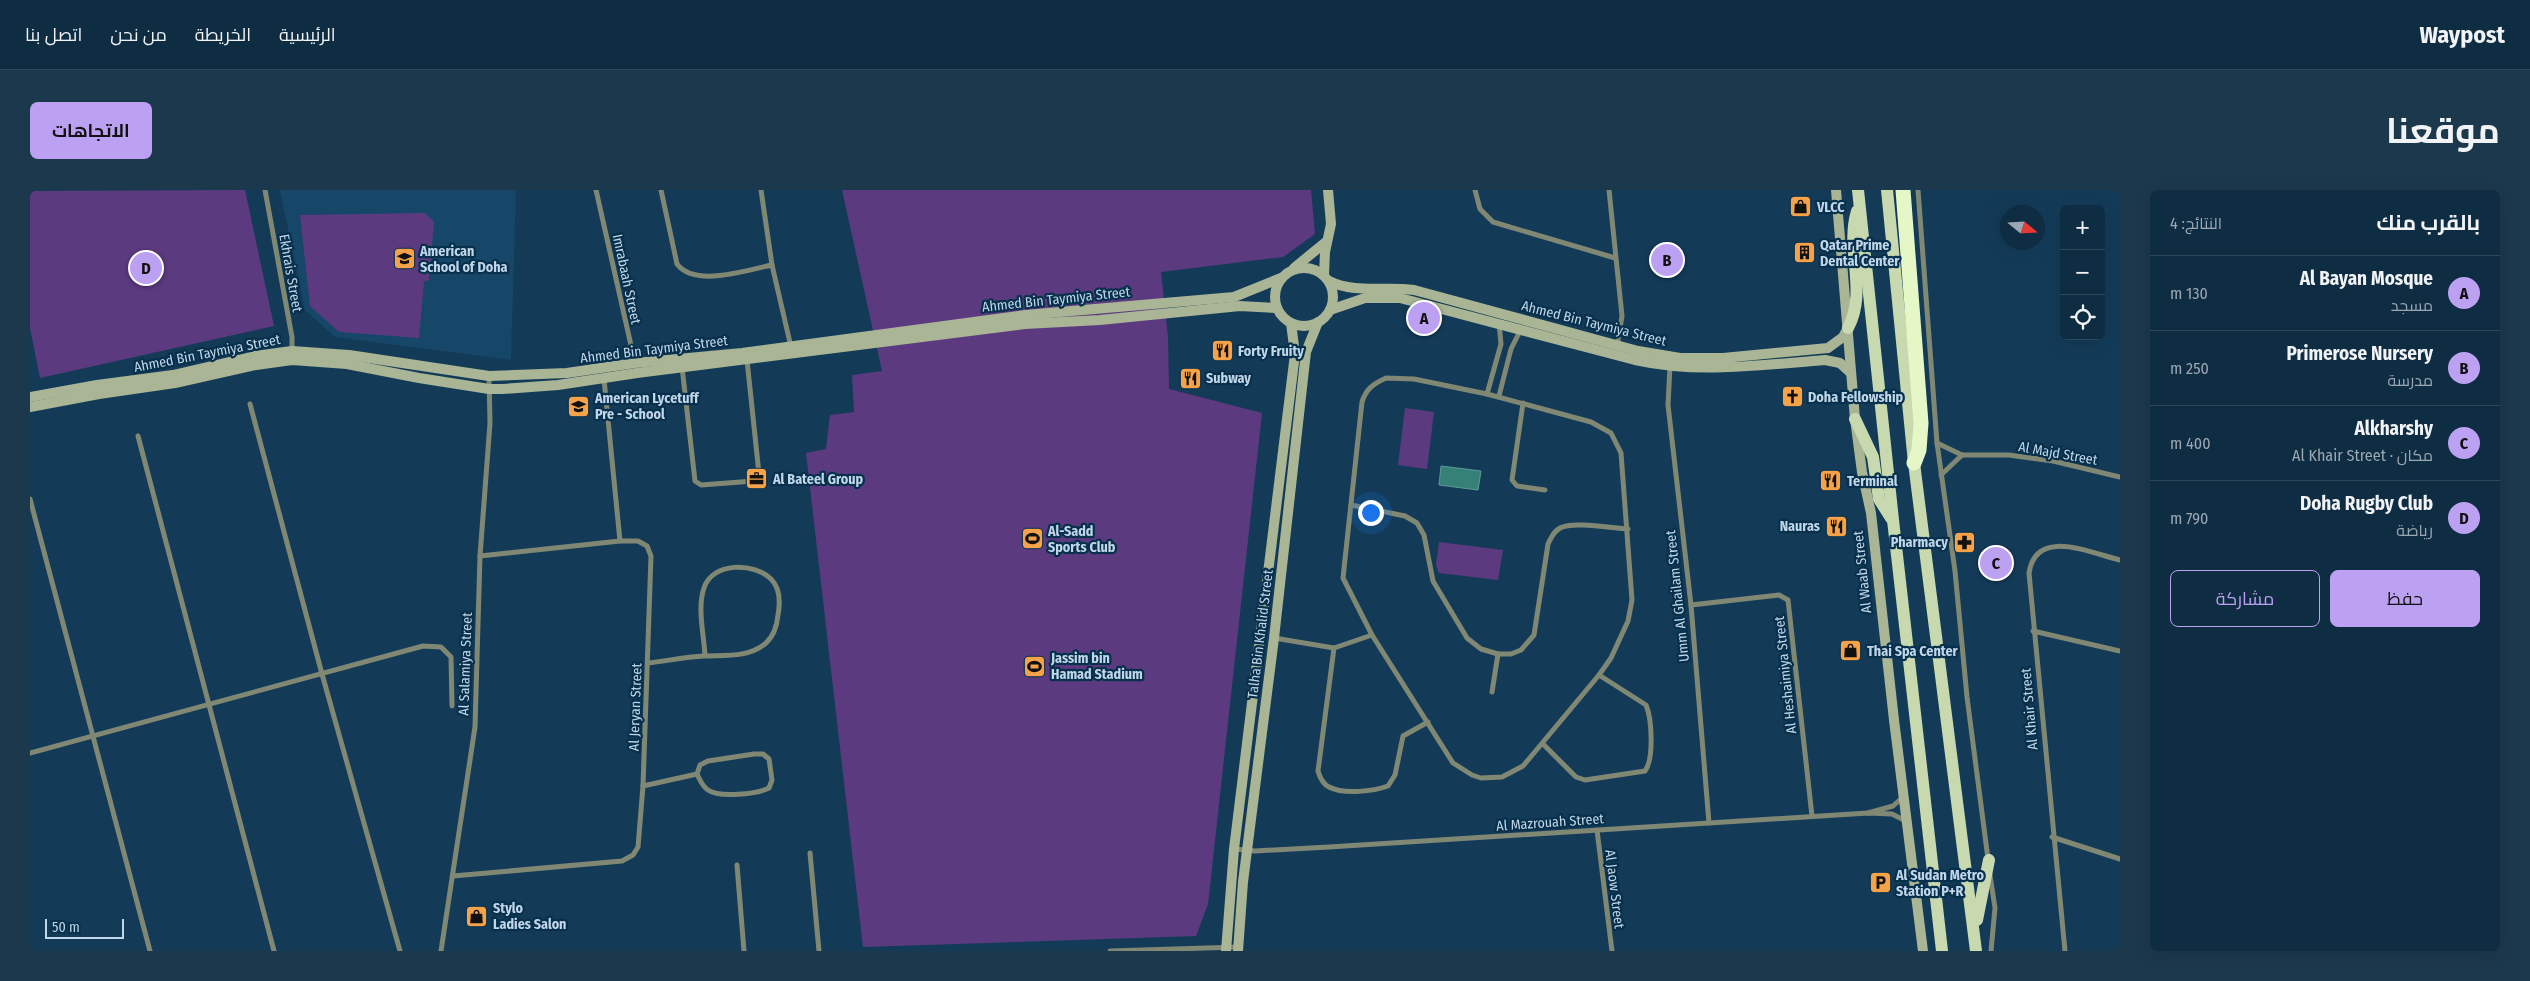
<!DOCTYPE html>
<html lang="ar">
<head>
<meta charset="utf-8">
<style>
  body { margin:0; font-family:"Fira Sans Condensed",Cairo,sans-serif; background:#1c384d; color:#f1f3f6; direction:rtl }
  .controls { position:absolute; right:15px; top:15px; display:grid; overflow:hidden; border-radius:8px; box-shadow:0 5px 20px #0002 }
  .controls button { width:45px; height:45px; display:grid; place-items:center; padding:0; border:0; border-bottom:1px solid #2e485b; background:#0e2c42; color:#f1f3f6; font:25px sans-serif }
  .compass { position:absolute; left:1970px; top:15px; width:45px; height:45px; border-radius:50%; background:#0e2c42; box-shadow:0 5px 20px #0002; rotate:108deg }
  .scale { position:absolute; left:15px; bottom:12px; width:79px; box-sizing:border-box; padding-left:5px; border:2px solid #c1d6e8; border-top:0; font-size:14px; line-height:18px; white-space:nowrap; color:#c1d6e8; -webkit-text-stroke:4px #07304d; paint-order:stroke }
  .you { position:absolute; left:1340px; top:322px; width:18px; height:18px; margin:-12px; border:4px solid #fff; border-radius:50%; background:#1a73e8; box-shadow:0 0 0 8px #1a73e833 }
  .badge { display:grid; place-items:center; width:32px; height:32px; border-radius:50%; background:#bca0f2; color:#111; font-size:16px; font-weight:700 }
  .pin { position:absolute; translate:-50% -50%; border:2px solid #fff; box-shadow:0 1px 5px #0006 }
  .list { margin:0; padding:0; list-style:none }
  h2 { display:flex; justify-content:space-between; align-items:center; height:65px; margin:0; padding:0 20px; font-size:21px }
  h2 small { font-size:16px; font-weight:400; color:#9ba7b2 }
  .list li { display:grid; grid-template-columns:32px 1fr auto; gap:15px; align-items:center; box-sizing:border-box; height:75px; padding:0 20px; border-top:1px solid #2e485b }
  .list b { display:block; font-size:19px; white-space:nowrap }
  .list p { margin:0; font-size:16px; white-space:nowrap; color:#9ba7b2 }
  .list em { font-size:16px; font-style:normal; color:#9ba7b2 }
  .actions { display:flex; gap:10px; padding:15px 20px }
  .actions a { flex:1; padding:11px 0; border:1px solid #bca0f2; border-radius:8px; text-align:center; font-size:18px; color:#bca0f2 }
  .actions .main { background:#bca0f2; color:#111 }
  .icon { flex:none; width:28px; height:28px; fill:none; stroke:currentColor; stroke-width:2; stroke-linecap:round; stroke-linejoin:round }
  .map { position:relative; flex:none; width:2090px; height:761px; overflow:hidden; direction:ltr; border-radius:8px }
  header { display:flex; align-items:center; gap:30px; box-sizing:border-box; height:70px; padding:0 25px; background:#0e2c42; border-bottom:1px solid #2e485b }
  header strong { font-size:24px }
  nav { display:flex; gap:28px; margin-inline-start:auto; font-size:18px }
  .intro { display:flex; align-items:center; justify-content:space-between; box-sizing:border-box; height:120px; padding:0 30px }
  h1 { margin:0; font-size:35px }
  .button { padding:12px 22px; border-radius:8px; background:#bca0f2; color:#111; font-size:18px; font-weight:700 }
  main { display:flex; gap:30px; padding:0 30px }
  aside { flex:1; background:#0e2c42; border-radius:8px; box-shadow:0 5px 20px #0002 }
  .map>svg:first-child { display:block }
  .built { fill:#164668 }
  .green { fill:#5c3a80 }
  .water { fill:#358178; stroke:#5f9a9a }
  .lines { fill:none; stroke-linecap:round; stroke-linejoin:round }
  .street { stroke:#808874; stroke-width:5 }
  .secondary { stroke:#a9b595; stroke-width:10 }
  .primary { stroke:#c8d8af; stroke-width:12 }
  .highway { stroke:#e5f7c6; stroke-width:15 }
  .labels { text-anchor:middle; stroke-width:4.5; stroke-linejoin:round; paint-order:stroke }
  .poi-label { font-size:14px; font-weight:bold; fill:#c1d6e8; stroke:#07304d; text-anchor:start }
  .street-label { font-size:14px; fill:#c1d6e8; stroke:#07304d }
</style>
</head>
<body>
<header>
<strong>Waypost</strong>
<nav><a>الرئيسية</a><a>الخريطة</a><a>من نحن</a><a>اتصل بنا</a></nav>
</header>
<div class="intro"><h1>موقعنا</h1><a class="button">الاتجاهات</a></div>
<main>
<aside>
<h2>بالقرب منك<small>النتائج: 4</small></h2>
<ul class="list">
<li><span class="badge">A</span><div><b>Al Bayan Mosque</b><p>مسجد</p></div><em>130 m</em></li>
<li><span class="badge">B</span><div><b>Primerose Nursery</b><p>مدرسة</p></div><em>250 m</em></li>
<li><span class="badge">C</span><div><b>Alkharshy</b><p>مكان · Al Khair Street</p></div><em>400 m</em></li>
<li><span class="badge">D</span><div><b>Doha Rugby Club</b><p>رياضة</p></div><em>790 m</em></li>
</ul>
<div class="actions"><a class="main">حفظ</a><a>مشاركة</a></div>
</aside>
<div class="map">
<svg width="2090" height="761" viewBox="0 0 2090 761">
  <rect width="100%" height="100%" fill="#133b58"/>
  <path class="built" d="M250 0H486L481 170 305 147 275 120Z"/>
  <g class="green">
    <path d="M215 0 244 136 10 188 0 138V1Z"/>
    <path d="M812 0H1281L1285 44 1253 67 1131 82 1138 147 1139 199 1232 223 1178 714 1166 746 833 757 776 263 796 259 800 225 824 222 822 185 852 181Z"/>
    <path d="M395 23 404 32 399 90 394 92 389 148 309 142 280 116 270 25Z"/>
    <path d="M1375 218 1404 222 1397 279 1368 275Z"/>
    <path d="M1409 352 1473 360 1468 390 1409 383 1406 375Z"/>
  </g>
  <path class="water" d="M1411 276 1451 281 1448 300 1409 295Z"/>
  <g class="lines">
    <g class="street">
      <path d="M235 0 262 147V162"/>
      <path d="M566 0 605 173"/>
      <path d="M631 0 647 74C665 98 717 80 742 75"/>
      <path d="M731 0 742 75 761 157"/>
      <path d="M1445 0 1450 19 1463 32 1585 68"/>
      <path d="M1579 0 1592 126 1587 156"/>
      <path d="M1888 0 1907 253 1925 381 1937 507 1958 669"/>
      <path d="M1640 176 1638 215 1661 415 1679 633"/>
      <path d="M652 177 665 291 671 295 724 291 729 284 717 170"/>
      <path d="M1356 188 1384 189 1457 204 1561 232 1581 243 1591 263 1602 410 1598 431 1581 468 1569 485 1493 576 1472 587 1451 588 1442 585 1423 573 1342 445 1313 388 1332 212C1336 199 1343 194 1356 188Z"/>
      <path d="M574 189 590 351"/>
      <path d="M1457 204 1471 154 1469 133"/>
      <path d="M1469 206 1481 159 1491 139"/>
      <path d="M1493 213 1482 290 1487 296 1515 300"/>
      <path d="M220 214 292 484 370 761"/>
      <path d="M108 246 244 761"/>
      <path d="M1907 253 1932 265H1979L2023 271 2090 287"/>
      <path d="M1911 285 1932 265"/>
      <path d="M0 309 120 761"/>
      <path d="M1321 315 1375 326 1387 333 1394 345 1403 391 1437 448 1451 459 1468 464H1481L1491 460 1504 445 1518 354C1521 348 1523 342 1530 338 1543 331 1581 338 1598 339"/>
      <path d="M1661 415 1749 405 1758 410 1782 626"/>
      <path d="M2003 441 2090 461"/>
      <path d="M1244 448 1304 458 1342 445"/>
      <path d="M1304 458 1288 581C1290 588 1293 594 1299 597 1314 605 1344 601 1358 596L1365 585 1373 546 1398 532"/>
      <path d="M618 473C636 471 655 467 674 466 696 465 718 468 736 453 744 446 747 435 748 425 750 414 751 399 741 389 724 372 682 372 674 398 667 418 674 445 675 466"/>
      <path d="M1462 502 1468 464"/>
      <path d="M1513 554 1546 587 1555 590 1615 581C1624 569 1622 529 1616 515L1569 485"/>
      <path d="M0 563 393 456 411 457 421 467 422 516"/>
      <path d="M724 564H733L739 569 742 590 739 598C727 604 689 608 678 600 672 596 670 590 667 584L670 575 678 571Z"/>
      <path d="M613 596 667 584"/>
      <path d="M1838 623 1863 616 1873 607"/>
      <path d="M1567 640 1582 761"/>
      <path d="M2022 647 2090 669"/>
      <path d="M1204 659 1225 661 1299 657 1838 623 1862 624 1876 631"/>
      <path d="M780 663 789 761"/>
      <path d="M707 675 714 761"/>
      <path d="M1960 685 1965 718 1961 761"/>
      <path d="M423 686 592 671 603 665 608 657 613 596 621 366 617 356 608 351H590L450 366"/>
      <path d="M411 761 445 537 450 366 460 233 459 186"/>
      <path d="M1080 761 1208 757"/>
      <path d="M2035 761 1999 383C2006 337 2060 363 2090 370"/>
    </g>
    <g class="secondary">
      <path d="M1806 0 1825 229 1832 282 1841 323 1864 530 1893 761"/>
      <circle cx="1274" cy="107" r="29"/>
      <path d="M1264 78 1297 51"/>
      <path d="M1294 85 1295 62 1301 34 1298 0"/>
      <path d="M1299 91C1325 104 1355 96 1384 100L1608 161 1650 168H1693L1798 158 1813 147 1818 138"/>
      <path d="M1300 120 1335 108H1370L1605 170C1669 184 1731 175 1795 170L1810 173 1821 183"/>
      <path d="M0 207 67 195 143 185 225 166 262 161 319 165 459 186 537 183 605 173 712 163 995 125 1204 107 1251 88"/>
      <path d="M0 217 69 204 145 193 226 175 262 170 317 174 389 188 459 199H473L528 195 607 183 995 134 1070 130 1210 116 1247 118"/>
      <path d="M1196 761 1204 659 1265 164 1261 133"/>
      <path d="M1208 761 1213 692 1244 448 1276 162 1288 132"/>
    </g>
    <g class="primary">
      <path d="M1828 0 1863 330 1912 761"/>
      <path d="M1857 0 1884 273 1946 761"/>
      <path d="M1818 138C1838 101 1815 60 1827 21"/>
      <path d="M1825 229 1843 267 1849 309 1861 328"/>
      <path d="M1947 730 1959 670"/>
    </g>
    <path class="highway" d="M1873 0 1891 233 1889 260 1884 273"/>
  </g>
  <defs>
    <symbol id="shop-square" viewBox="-11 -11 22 22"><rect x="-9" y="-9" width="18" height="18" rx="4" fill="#f6a248" stroke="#07304d"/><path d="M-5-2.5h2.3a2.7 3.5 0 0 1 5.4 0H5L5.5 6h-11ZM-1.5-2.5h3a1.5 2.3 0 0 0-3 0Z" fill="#111"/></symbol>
    <symbol id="building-square" viewBox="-11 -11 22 22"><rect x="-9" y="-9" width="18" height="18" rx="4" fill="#f6a248" stroke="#07304d"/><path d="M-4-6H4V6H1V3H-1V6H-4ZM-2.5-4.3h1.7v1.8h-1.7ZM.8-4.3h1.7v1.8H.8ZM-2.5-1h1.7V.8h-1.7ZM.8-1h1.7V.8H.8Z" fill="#111"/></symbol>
    <symbol id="school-square" viewBox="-11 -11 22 22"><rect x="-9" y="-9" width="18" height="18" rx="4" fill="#f6a248" stroke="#07304d"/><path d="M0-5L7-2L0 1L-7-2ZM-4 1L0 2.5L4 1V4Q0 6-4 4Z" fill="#111"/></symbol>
    <symbol id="restaurant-square" viewBox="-11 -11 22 22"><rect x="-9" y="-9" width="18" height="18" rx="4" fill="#f6a248" stroke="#07304d"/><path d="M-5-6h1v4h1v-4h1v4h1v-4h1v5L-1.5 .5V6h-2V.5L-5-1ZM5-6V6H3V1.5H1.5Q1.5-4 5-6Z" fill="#111"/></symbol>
    <symbol id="church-square" viewBox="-11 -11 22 22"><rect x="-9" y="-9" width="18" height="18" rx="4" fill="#f6a248" stroke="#07304d"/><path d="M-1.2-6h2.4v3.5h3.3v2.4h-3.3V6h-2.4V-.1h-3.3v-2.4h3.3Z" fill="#111"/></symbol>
    <symbol id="office-square" viewBox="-11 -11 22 22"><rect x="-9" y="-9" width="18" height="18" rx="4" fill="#f6a248" stroke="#07304d"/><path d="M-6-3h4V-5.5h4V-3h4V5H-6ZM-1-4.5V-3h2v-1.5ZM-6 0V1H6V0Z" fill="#111"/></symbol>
    <symbol id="stadium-square" viewBox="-11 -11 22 22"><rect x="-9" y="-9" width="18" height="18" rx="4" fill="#f6a248" stroke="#07304d"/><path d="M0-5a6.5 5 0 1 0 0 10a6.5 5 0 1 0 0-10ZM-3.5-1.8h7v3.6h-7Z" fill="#111"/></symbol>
    <symbol id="pharmacy-square" viewBox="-11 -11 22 22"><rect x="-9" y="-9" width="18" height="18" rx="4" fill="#f6a248" stroke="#07304d"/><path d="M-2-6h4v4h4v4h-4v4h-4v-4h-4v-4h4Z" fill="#111"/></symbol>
    <symbol id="parking-square" viewBox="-11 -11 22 22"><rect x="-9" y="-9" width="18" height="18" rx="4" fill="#f6a248" stroke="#07304d"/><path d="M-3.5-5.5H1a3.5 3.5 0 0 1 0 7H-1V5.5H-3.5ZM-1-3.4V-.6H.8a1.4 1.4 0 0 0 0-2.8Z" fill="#111"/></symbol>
  </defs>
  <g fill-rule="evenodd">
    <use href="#shop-square" x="1758" y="4" width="25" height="25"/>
    <use href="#building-square" x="1762" y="50" width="25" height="25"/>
    <use href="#school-square" x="362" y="56" width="25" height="25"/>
    <use href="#restaurant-square" x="1180" y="148" width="25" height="25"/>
    <use href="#restaurant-square" x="1148" y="176" width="25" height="25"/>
    <use href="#church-square" x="1750" y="194" width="25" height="25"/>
    <use href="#school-square" x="536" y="204" width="25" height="25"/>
    <use href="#office-square" x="714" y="276" width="25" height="25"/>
    <use href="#restaurant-square" x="1788" y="278" width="25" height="25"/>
    <use href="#restaurant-square" x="1794" y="324" width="25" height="25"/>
    <use href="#stadium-square" x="990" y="336" width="25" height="25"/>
    <use href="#pharmacy-square" x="1922" y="340" width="25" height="25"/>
    <use href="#shop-square" x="1808" y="448" width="25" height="25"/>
    <use href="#stadium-square" x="992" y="464" width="25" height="25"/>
    <use href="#parking-square" x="1838" y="680" width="25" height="25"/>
    <use href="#shop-square" x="434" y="714" width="25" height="25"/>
  </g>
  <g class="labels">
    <g class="poi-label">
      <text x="1787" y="22">VLCC</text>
      <text x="1790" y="60">Qatar Prime<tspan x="1790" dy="16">Dental Center</tspan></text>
      <text x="390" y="66">American<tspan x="390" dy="16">School of Doha</tspan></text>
      <text x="1208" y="166">Forty Fruity</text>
      <text x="1176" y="193">Subway</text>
      <text x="1778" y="212">Doha Fellowship</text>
      <text x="565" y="213">American Lycetuff<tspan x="565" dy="16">Pre - School</tspan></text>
      <text x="743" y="294">Al Bateel Group</text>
      <text x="1817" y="296">Terminal</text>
      <text x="1790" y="341" text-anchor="end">Nauras</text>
      <text x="1018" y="346">Al-Sadd<tspan x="1018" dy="16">Sports Club</tspan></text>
      <text x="1918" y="357" text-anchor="end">Pharmacy</text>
      <text x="1837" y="466">Thai Spa Center</text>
      <text x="1021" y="473">Jassim bin<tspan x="1021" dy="16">Hamad Stadium</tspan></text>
      <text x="1866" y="690">Al Sudan Metro<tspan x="1866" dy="16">Station P+R</tspan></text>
      <text x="463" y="723">Stylo<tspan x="463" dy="16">Ladies Salon</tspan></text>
    </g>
    <g class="street-label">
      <text transform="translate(261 83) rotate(80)" y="5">Ekhrais Street</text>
      <text transform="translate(597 89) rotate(78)" y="5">Imrabaah Street</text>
      <text transform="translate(1026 109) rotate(-6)" y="5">Ahmed Bin Taymiya Street</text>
      <text transform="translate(1564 133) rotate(14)" y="5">Ahmed Bin Taymiya Street</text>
      <text transform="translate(624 159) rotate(-7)" y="5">Ahmed Bin Taymiya Street</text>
      <text transform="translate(177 163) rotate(-11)" y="5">Ahmed Bin Taymiya Street</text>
      <text transform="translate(2028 263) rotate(10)" y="5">Al Majd Street</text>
      <text transform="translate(1832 382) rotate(-96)" y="5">Al Waab Street</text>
      <text transform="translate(1647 406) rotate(-96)" y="5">Umm Al Ghailam Street</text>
      <text transform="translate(1230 444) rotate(-83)" y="5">Talha Bin Khalid Street</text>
      <text transform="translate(435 474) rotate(-88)" y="5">Al Salamiya Street</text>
      <text transform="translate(1755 485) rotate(-96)" y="5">Al Heshaimiya Street</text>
      <text transform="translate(605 517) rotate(-88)" y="5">Al Jeryan Street</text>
      <text transform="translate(1999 519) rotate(-95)" y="5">Al Khair Street</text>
      <text transform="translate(1520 632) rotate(-4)" y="5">Al Mazrouah Street</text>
      <text transform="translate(1585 699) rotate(83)" y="5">Al Jaow Street</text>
    </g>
  </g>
</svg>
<div class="controls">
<button>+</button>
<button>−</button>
<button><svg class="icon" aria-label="locate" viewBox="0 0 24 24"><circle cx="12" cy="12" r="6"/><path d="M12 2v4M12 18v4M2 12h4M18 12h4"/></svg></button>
</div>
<svg class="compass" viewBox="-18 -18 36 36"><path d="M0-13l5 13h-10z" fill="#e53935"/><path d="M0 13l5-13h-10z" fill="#9ba7b2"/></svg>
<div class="scale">50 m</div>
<div class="you"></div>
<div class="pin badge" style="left:1394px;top:128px">A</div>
<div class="pin badge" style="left:1637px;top:70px">B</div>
<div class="pin badge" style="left:1966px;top:373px">C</div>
<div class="pin badge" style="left:116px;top:78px">D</div>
</div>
</main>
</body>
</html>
